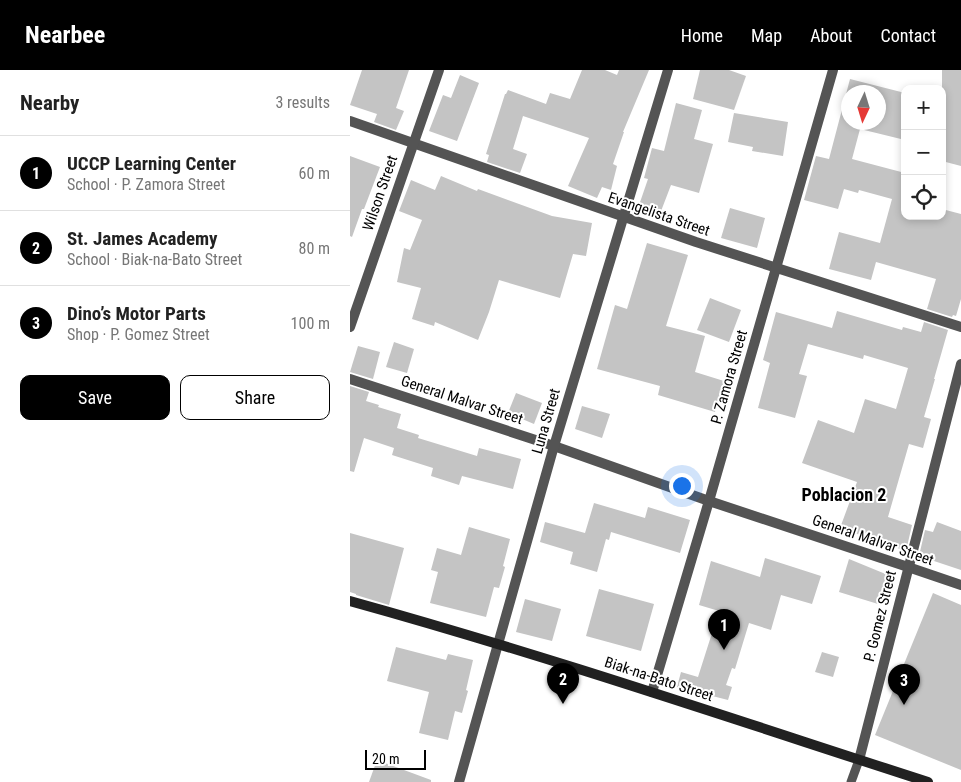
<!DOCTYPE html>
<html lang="en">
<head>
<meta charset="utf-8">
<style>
  body { margin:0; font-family:"Roboto Condensed",sans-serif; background:#f6f6f6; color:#222 }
  .controls { position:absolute; right:15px; top:15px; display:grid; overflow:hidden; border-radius:10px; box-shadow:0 2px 8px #0003 }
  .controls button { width:45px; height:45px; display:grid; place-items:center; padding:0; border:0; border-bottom:1px solid #e0e0e0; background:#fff; color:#222; font:25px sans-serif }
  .compass { position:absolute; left:491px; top:15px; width:45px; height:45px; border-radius:50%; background:#fff; box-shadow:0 2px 8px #0003; rotate:184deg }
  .scale { position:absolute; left:15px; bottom:12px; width:61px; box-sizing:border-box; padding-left:5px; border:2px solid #000; border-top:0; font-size:14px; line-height:18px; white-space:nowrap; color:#000; -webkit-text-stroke:4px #fff; paint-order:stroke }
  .you { position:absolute; left:331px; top:415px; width:18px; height:18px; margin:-12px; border:4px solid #fff; border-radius:50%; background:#1a73e8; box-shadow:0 0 0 8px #1a73e833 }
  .badge { display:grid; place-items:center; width:32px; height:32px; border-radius:50%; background:#000; color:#fff; font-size:16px; font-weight:700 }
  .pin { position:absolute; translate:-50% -41px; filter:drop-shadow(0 1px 2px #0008) }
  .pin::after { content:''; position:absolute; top:26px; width:18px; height:15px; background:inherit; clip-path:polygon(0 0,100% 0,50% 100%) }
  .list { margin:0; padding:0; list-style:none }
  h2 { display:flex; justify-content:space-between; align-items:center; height:65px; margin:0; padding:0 20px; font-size:21px }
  h2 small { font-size:16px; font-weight:400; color:#767676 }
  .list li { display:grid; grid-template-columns:32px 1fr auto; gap:15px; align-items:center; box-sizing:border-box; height:75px; padding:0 20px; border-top:1px solid #e0e0e0 }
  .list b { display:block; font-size:19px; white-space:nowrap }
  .list p { margin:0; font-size:16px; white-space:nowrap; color:#767676 }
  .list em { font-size:16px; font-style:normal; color:#767676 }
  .actions { display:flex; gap:10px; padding:15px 20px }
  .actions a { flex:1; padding:11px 0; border:1px solid #000; border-radius:10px; text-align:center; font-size:18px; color:#000 }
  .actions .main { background:#000; color:#fff }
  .icon { flex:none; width:28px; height:28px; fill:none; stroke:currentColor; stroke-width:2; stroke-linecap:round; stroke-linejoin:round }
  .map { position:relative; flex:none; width:611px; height:712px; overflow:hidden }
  header { display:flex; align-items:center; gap:30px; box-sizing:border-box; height:70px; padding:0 25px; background:#000; color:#fff }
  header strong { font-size:24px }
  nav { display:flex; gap:28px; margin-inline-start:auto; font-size:18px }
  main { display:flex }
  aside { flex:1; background:#fff }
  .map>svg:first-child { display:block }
  .building { fill:#c4c4c4; fill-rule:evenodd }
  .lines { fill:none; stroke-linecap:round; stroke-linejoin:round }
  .lane { stroke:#545454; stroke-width:9 }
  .street { stroke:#545454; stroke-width:10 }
  .secondary { stroke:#212121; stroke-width:10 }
  .labels { text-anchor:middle; stroke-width:4; stroke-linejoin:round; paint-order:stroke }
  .street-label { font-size:15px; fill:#000; stroke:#fff }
  .quarter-label { font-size:18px; font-weight:bold; fill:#000; stroke:#fff }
</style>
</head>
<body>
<header>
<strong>Nearbee</strong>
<nav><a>Home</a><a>Map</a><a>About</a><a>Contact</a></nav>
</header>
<main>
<aside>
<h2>Nearby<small>3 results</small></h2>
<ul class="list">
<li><span class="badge">1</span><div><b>UCCP Learning Center</b><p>School · P. Zamora Street</p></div><em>60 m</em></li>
<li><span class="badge">2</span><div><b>St. James Academy</b><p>School · Biak-na-Bato Street</p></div><em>80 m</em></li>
<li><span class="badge">3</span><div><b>Dino’s Motor Parts</b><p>Shop · P. Gomez Street</p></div><em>100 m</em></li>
</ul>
<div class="actions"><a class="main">Save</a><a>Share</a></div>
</aside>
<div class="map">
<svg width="611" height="712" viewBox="0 0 611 712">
  <rect width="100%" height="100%" fill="#fff"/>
  <g class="building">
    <path d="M12 0H59L46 38 54 41 46 60 24 52 27 44 0 35Z"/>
    <path d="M232 0H255L267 5 269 0H299L273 62H274L263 94 267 96 261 120 252 117 247 128 218 116 239 68 173 46 163 79 177 84 170 103 137 92 139 85 136 84 155 24H156L158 20 196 34 200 23 220 29Z"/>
    <path d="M350 0H379L396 6 384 40 343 29Z"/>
    <path d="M592 0H611V96L592 91Z"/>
    <path d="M110 5 129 13 107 71 79 61 93 25 101 28Z"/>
    <path d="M500 9 555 23V70L510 59 502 89 555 103V146H592V139L611 144V229L606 246 603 245 602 247 577 239 586 209 526 192 521 210 479 199 489 162 530 173 542 129 509 120 508 123 494 119 488 139 454 130 466 86 479 89ZM498 22H528V52H498Z"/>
    <path d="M326 33 352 40 344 69 363 74 349 123 321 115 308 149 287 141 298 109 294 108 302 78 314 81Z"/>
    <path d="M384 43 438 52 433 86 402 81 403 77 378 72Z"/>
    <path d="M0 86 30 97 14 139H12L2 167 0 166Z"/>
    <path d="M91 106 127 121 128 119 202 146 242 153 236 186 223 184 210 228 149 210 139 242 128 270 85 252 84 256 62 249 71 218 47 212 54 178 60 180 72 150 49 141 61 110 85 120Z"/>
    <path d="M380 138 415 148 407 178 371 168Z"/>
    <path d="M297 173 338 185 316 256 355 266 345 302 374 311 365 342 308 325 310 316 247 299 265 235 277 239Z"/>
    <path d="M360 228 391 240 379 272 347 260Z"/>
    <path d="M487 241 552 260 553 257 571 262 574 252 598 260 584 309H585L574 347 581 349 573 378 559 374 538 447 562 455 556 481 490 458 507 412 452 393 468 350 504 363 515 329 546 339 558 298 514 285 513 289 458 274 449 304 457 306 445 348 408 338 420 293 413 290 426 242 482 258Z"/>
    <path d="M44 272 64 279 57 303 36 297Z"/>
    <path d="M8 276 30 282 23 309 0 302Z"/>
    <path d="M0 316 19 322 16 331 29 335 28 337 51 344 47 358 69 365 68 368 127 386 129 378 171 389 163 419 112 406 109 415 81 406 83 398 42 385 44 378 14 368 4 402 0 401Z"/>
    <path d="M166 323 192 333 184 354 158 343Z"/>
    <path d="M232 336 260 344 252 368 225 359Z"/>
    <path d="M244 433 295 448 298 437 340 450 330 483 261 462 259 470 256 469 247 502 220 494 223 482 190 472 195 452 235 463Z"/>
    <path d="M587 452 611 461V500L569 486 575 460 583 462Z"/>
    <path d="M119 457 160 469 153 496 155 497 149 518 144 517 136 547 80 533 88 502 81 500 87 478 111 485Z"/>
    <path d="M0 463 54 478 39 535 6 525V524L0 522Z"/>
    <path d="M415 488 471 506 462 534 431 525 421 560 399 553 385 599 382 598 376 615 382 617 378 630 327 617 331 602 348 607 369 541 349 535 361 491 410 507Z"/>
    <path d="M499 489 538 505 528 534 489 522Z"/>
    <path d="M249 519 304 534 291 581 236 566Z"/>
    <path d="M583 523 611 535V700L525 665Z"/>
    <path d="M175 529 211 539 202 571 166 562Z"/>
    <path d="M46 577 96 590 98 584 123 590 116 620 118 621 112 643 105 641 98 670 69 663 79 622 37 611Z"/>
    <path d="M472 582 489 587 483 607 465 602Z"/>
    <path d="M27 690 81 710V712H19Z"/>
  </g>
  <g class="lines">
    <path class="lane" d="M501 712 509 690"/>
    <g class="street">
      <path d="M0 51 346 172 611 257"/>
      <path d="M0 257 89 0"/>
      <path d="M0 309 204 376 359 431 558 497 611 515"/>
      <path d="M302 622 359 431 483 0"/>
      <path d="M509 690 611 294"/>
      <path d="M109 712 204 376 318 0"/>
    </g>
    <path class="secondary" d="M0 531C195 585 386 650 578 712"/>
  </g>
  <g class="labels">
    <g class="street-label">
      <text transform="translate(30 123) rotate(-71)" y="5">Wilson Street</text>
      <text transform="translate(309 144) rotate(19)" y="5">Evangelista Street</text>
      <text transform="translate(379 307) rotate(-74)" y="5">P. Zamora Street</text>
      <text transform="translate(112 330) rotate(18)" y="5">General Malvar Street</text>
      <text transform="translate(196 351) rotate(-74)" y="5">Luna Street</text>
      <text transform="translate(523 470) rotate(19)" y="5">General Malvar Street</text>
      <text transform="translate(530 546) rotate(-76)" y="5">P. Gomez Street</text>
      <text transform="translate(309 609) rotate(18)" y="5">Biak-na-Bato Street</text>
    </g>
    <g class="quarter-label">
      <text x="494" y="431">Poblacion 2</text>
    </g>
  </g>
</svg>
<div class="controls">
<button>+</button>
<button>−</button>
<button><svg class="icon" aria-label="locate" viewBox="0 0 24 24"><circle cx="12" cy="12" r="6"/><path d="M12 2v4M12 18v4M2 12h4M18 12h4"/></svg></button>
</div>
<svg class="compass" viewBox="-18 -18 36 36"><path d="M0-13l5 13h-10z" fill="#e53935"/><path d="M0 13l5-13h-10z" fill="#767676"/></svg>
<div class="scale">20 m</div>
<div class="you"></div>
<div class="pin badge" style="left:374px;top:580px">1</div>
<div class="pin badge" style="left:213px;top:634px">2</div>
<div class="pin badge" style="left:554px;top:635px">3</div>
</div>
</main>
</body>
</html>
